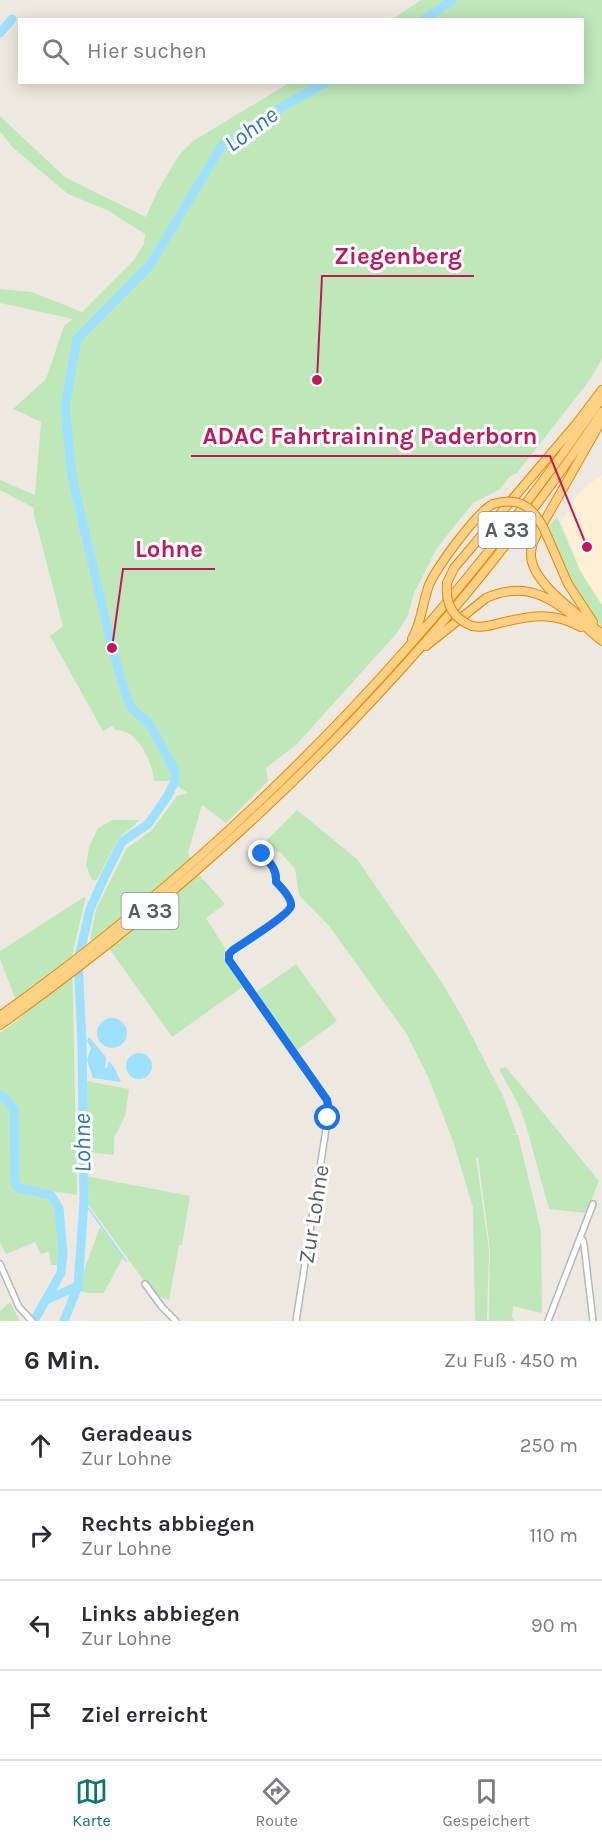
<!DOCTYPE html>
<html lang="de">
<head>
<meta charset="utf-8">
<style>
  body { margin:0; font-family:Karla,sans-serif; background:#f7f7f7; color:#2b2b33 }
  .stop { position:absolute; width:18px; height:18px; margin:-14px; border:4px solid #1a73e8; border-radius:50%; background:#fff }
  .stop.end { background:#1a73e8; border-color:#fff; box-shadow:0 2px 6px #0008 }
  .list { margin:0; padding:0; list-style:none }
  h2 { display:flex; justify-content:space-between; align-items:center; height:78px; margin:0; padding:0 24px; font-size:26px }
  h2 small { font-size:20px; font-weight:400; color:#7c7c81 }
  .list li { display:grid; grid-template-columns:39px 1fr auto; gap:18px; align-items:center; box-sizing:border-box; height:90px; padding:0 24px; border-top:2px solid #e1e1e2 }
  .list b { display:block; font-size:22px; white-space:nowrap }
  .list p { margin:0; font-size:20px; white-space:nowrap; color:#7c7c81 }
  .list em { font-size:20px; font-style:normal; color:#7c7c81 }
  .icon { flex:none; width:33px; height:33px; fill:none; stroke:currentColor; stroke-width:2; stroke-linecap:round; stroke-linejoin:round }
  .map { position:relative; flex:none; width:602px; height:1321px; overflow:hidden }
  .search { position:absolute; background:#fff; box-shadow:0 3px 15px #0003; left:18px; right:18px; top:18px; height:66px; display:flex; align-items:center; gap:15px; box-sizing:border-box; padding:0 21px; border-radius:0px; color:#7c7c81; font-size:22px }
  .sheet { height:438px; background:#fff }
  nav { display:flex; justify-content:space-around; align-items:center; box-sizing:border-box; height:84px; border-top:2px solid #e1e1e2; background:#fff; font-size:16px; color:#7c7c81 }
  nav a { display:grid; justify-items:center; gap:3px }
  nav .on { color:#0f766e }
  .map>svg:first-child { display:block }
  .commercial { fill:#fff0d3 }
  .green { fill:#bfe8b9 }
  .water { fill:#9ee0ff }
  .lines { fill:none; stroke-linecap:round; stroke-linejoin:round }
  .stream { stroke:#9ee0ff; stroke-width:1.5 }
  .river { stroke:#9ee0ff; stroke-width:9 }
  .minor-casing { stroke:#b3b8bc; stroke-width:8 }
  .highway-casing { stroke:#ed8600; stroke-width:10 }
  .minor { stroke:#fff; stroke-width:5 }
  .highway { stroke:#ffd185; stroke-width:8 }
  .highway-bridge-casing { stroke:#ed8600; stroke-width:10; stroke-linecap:butt }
  .highway-bridge { stroke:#ffd185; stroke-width:8 }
  .route { stroke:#1a73e8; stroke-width:8 }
  .labels { text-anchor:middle; stroke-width:6; stroke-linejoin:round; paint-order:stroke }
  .shield { fill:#fff; stroke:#8b8e92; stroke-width:1.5 }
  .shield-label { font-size:21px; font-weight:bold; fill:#595e63 }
  .street-label { font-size:22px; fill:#595e63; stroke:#fff }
  .water-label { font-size:24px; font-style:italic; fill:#2f78a7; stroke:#fff }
  .leader { fill:none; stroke:#c2185b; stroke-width:2 }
  .callout-dot { fill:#c2185b; stroke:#fff; stroke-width:2 }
  .callout-label { font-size:24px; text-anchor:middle; font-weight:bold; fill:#c2185b; stroke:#fff; stroke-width:6; stroke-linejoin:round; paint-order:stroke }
</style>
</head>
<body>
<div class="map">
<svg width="602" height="1321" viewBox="0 0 602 1321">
  <rect width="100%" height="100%" fill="#eee9e0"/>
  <path class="commercial" d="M602 475V605L582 573 561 521 582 489Z"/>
  <g class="green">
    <path d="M421 0H602V359L589 381 517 473 510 476 500 489 473 503 437 548 414 593 408 615 397 633 297 744 266 768 268 781 226 823 202 805 188 853 201 877 225 904 206 918 225 948 224 958 244 986 172 1037 111 951 90 940 96 909 127 848 152 830 177 796 188 793 170 781H154C152 762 139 730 116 730L112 726 103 731 50 636 63 626 34 515V508L0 490V480L35 495 41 422 13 409 46 379 64 326 73 319 0 303V289L32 292 82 312 134 260 144 244 145 234 109 211 68 194 12 147 0 131V116L66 178 146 217 157 192 179 155 193 141 289 83 582 82V20L393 19Z"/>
    <path d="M557 517 581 573 602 605V627C575 599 561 562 548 527Z"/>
    <path d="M297 810 357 859 441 981 461 1015 503 1096 517 1134 512 1135H518L541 1231 542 1309 541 1313 513 1306 512 1317 515 1321H489L490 1249 478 1157 476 1158 489 1250 487 1321H475L473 1208 454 1144 429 1079 406 1033 330 927 299 895 295 869 280 852 261 846Z"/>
    <path d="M112 820H140L118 839 97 880H92L86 865 89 847 98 828Z"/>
    <path d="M86 896 72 956 77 1195 21 1186 18 1182 17 1106 9 1097 0 1091V1033L22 1016 0 959V951Z"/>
    <path d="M296 964 337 1021 296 1051 255 993Z"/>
    <path d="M506 1067 599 1181 586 1213 549 1209 525 1122 518 1104 499 1069Z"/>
    <path d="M87 1081 129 1089 125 1116 114 1138V1155L87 1152Z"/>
    <path d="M0 1099 12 1110 13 1184 17 1190 49 1197 57 1210 60 1254 58 1265H51L49 1251 41 1254 35 1242 6 1254 0 1242Z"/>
    <path d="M86 1176 190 1196 182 1245H179L169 1300 155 1296 85 1200Z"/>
    <path d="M100 1227 123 1257 104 1293H87L80 1291 84 1270Z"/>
    <path d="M10 1302 20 1321H0V1311Z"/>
  </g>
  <g class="water">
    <circle cx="112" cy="1033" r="15"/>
    <path d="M89 1037 106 1057 105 1068H107L109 1061 114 1067 121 1082 93 1078 87 1060 91 1048 87 1041Z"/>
    <circle cx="139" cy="1066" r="13"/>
  </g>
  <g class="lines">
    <path class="stream" d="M84 1202 126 1261"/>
    <g class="river">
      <path d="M423 20 452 0"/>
      <path d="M0 33 12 19"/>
      <path d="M0 1095 7 1100 14 1109 15 1184 19 1188 51 1195 59 1208 63 1254 61 1273 34 1321"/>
      <path d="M46 1300 78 1286"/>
      <path d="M64 1321 78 1286 84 1202 82 1040 78 961 90 909 105 876 122 842 148 824 167 797 175 781V771L149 723 132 709 126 695 112 648 72 477 65 407 77 339 150 265 221 147 285 105 327 82"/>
    </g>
    <defs>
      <g id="minor">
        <path d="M262 854C270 863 277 869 276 882 281 887 292 898 291 906 289 915 243 943 233 950L229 954V960L327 1100 329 1110 296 1321"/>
        <path d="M580 1238 583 1240 584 1245 593 1321"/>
        <path d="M0 1264 19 1307 32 1321"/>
        <path d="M145 1284 162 1307 176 1321"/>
        <path d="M548 1321 593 1204"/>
      </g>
      <g id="highway">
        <path d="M602 420 536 536C533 542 531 547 531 554 530 583 581 616 602 634"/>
        <path d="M548 538 568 584 593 622"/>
        <path d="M447 583 454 568 577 423 602 390"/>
        <path d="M472 626C483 628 493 625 504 622 533 615 553 612 581 627"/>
        <path d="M412 639C422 621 422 604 429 585 437 567 476 513 493 504"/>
        <path d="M426 646 486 598C537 575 566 611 602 641"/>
        <path d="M0 1016C239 845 436 640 602 398"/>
        <path d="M0 1025C235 858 441 652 602 412"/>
      </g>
    </defs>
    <use href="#minor" class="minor-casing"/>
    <use href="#highway" class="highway-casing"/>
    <use href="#minor" class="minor"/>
    <use href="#highway" class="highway"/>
    <defs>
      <g id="highway-bridge">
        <path d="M493 504C523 495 537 511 548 538"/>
        <path d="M447 583C445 603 452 618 472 626"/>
      </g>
    </defs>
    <use href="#highway-bridge" class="highway-bridge-casing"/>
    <use href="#highway-bridge" class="highway-bridge"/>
  </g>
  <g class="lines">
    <path class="route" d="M262 854C270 863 277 869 276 882 281 887 292 898 291 906 289 915 243 943 233 950L229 954V960L327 1100 329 1110 328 1118"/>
  </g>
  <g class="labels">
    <g class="shield">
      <rect x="478.5" y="512" width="57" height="36" rx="4.5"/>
      <rect x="121.5" y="893" width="57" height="36" rx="4.5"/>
    </g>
    <g class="shield-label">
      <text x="507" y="537">A 33</text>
      <text x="150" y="918">A 33</text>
    </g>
    <g class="street-label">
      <text transform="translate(313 1214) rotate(-81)" y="8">Zur Lohne</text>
    </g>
    <g class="water-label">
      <text transform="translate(251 129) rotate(-36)" y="8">Lohne</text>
      <text transform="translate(82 1143) rotate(-91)" y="8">Lohne</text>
    </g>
  </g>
  <path class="leader" d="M317 380L322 276H474M587 547L550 456H191M112 648L123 569H215"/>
  <g class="callout-dot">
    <circle cx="317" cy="380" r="6"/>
    <circle cx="587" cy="547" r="6"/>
    <circle cx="112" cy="648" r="6"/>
  </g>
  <g class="callout-label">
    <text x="398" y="264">Ziegenberg</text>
    <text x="370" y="444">ADAC Fahrtraining Paderborn</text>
    <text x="169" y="557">Lohne</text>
  </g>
</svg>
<div class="stop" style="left:328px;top:1118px"></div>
<div class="stop end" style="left:262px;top:854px"></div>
<div class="search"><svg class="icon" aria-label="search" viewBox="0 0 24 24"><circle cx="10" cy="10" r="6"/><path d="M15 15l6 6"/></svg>Hier suchen</div>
</div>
<section class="sheet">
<h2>6 Min.<small>Zu Fuß · 450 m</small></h2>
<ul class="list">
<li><svg class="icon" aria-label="ahead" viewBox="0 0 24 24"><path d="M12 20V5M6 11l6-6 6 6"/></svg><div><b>Geradeaus</b><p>Zur Lohne</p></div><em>250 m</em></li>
<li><svg class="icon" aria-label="right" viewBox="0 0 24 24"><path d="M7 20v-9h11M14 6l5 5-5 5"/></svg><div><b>Rechts abbiegen</b><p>Zur Lohne</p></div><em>110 m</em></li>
<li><svg class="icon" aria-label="left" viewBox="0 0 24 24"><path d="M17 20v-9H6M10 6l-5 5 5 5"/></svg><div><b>Links abbiegen</b><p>Zur Lohne</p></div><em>90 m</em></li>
<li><svg class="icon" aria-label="arrive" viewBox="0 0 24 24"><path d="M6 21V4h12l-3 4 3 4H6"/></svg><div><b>Ziel erreicht</b></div></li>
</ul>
</section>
<nav>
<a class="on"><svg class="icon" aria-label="map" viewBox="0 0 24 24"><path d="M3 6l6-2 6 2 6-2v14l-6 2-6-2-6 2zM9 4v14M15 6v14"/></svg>Karte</a>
<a><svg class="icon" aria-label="directions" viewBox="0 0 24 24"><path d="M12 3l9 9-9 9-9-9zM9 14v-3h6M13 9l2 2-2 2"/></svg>Route</a>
<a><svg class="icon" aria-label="saved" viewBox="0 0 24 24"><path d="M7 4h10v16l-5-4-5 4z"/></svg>Gespeichert</a>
</nav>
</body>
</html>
